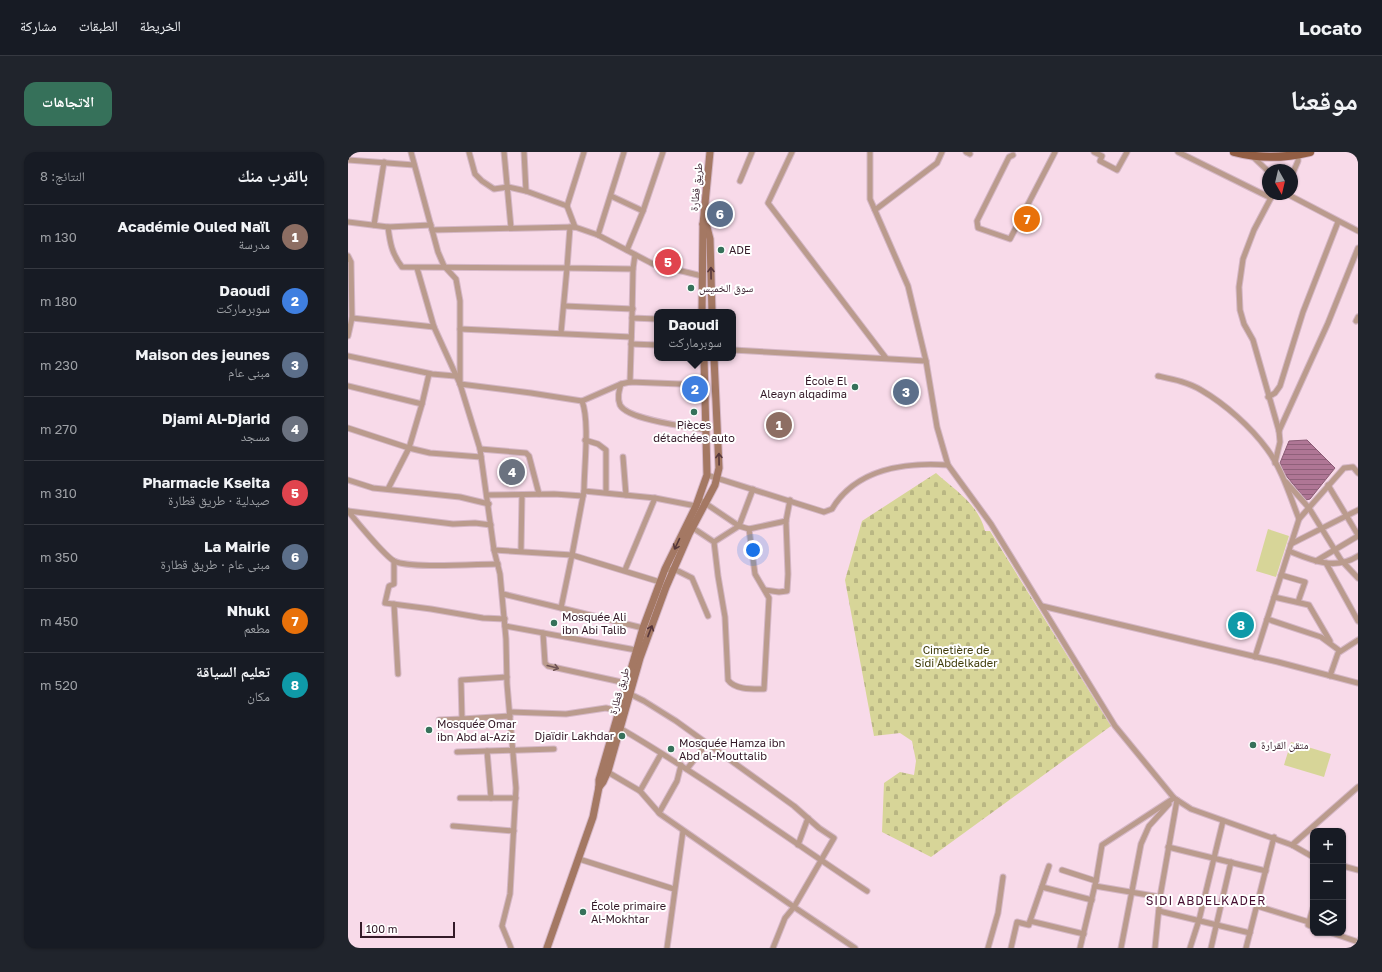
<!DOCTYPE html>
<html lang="ar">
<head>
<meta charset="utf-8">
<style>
  body { margin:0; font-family:"Golos Text","Noto Naskh Arabic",sans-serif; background:#20242c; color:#f1f3f6; direction:rtl }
  .controls { position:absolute; right:12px; bottom:12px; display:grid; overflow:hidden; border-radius:8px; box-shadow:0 1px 3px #0004 }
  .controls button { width:36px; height:36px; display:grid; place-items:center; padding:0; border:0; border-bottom:1px solid #363941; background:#171b24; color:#f1f3f6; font:20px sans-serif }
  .compass { position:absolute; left:914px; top:12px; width:36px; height:36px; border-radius:50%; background:#171b24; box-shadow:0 1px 3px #0004; rotate:172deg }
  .scale { position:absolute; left:12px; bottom:10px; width:95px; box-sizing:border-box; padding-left:4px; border:2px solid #341a28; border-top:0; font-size:11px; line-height:14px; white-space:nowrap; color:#341a28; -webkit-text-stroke:3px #fff; paint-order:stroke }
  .you { position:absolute; left:405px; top:398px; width:14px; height:14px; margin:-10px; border:3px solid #fff; border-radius:50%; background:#1a73e8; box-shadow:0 0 0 6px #1a73e833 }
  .badge { display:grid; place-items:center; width:26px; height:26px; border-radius:50%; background:#36715a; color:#fff; font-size:13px; font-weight:700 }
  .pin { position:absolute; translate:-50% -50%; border:2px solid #fff; box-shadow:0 1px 4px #0006 }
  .popup { position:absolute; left:306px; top:157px; width:82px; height:52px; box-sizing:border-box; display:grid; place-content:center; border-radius:8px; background:#171b24; filter:drop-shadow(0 1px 3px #0005); font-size:13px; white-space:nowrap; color:#9ea1a6 }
  .popup b { font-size:15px; color:#f1f3f6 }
  .popup::after { content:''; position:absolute; left:50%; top:100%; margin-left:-8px; border:8px solid transparent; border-top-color:#171b24 }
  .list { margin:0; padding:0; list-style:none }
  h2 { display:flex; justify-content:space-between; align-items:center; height:52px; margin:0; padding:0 16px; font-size:17px }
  h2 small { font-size:13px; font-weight:400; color:#9ea1a6 }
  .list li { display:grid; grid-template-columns:26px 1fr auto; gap:12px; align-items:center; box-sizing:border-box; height:64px; padding:0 16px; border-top:1px solid #363941 }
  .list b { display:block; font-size:15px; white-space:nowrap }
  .list p { margin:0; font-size:13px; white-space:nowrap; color:#9ea1a6 }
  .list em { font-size:13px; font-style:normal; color:#9ea1a6 }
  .icon { flex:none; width:22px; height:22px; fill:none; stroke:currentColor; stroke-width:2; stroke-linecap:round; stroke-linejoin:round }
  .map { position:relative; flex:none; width:1010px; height:796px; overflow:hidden; direction:ltr; border-radius:12px }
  header { display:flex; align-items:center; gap:24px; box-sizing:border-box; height:56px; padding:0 20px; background:#171b24; border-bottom:1px solid #363941 }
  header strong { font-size:19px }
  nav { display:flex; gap:22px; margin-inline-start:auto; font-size:14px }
  .intro { display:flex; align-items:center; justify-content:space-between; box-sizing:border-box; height:96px; padding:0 24px }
  h1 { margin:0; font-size:28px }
  .button { padding:10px 18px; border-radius:12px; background:#36715a; color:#fff; font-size:14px; font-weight:700 }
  main { display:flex; gap:24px; padding:0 24px }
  aside { flex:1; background:#171b24; border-radius:12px; box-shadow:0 1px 3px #0004 }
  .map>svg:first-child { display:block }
  .grass { fill:#d7d598 }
  .cemetery { fill:url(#cemetery-stones) }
  .water { fill:url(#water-rules); stroke:#8a5a74 }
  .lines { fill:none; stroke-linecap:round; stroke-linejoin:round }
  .minor-casing { stroke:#d5b7c6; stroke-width:7 }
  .secondary-casing { stroke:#d5b7c6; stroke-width:9 }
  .primary-casing { stroke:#d5b7c6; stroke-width:10 }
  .minor { stroke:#ba9b8d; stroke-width:5 }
  .secondary { stroke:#a47863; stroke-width:7 }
  .primary { stroke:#935e44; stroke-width:8 }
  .oneway { stroke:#56363a }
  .oneway2 { stroke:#705455 }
  .poi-dot { fill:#36715a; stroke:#fff; stroke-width:1.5 }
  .labels { text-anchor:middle; stroke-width:4; stroke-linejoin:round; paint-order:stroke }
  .street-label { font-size:11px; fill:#341a28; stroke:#fff }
  .poi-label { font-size:11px; fill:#341a28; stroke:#fff; text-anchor:start }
  .park-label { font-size:11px; fill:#403d0c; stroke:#fff }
  .neighbourhood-label { font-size:12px; letter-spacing:1px; fill:#481133; stroke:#fff }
</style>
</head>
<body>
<header>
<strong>Locato</strong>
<nav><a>الخريطة</a><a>الطبقات</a><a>مشاركة</a></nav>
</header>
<div class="intro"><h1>موقعنا</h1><a class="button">الاتجاهات</a></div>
<main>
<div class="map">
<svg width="1010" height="796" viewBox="0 0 1010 796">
  <defs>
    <pattern id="cemetery-stones" width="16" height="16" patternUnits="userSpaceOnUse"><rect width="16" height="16" fill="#d7d598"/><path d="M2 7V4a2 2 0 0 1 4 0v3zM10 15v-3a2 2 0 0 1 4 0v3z" fill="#b9b683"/></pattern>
    <pattern id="water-rules" width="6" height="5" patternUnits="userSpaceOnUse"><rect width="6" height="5" fill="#af7695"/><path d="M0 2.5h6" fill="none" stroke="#8f607a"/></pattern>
  </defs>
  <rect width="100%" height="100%" fill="#f8dae9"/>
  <g class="grass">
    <path d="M920 377 941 384 928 425 908 419Z"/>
    <path d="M943 590 983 602 976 625 936 613Z"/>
  </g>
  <path class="cemetery" d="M588 321C607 338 631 353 637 379H642L763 574 583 705 534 680 536 631 552 620 566 623 568 609 564 589 552 581 526 584 497 428 514 369Z"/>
  <path class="water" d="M959 288 987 316 962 347 958 348 936 321 932 311 941 289Z"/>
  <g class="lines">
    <defs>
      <g id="minor">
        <path d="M63 0 90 100 96 114 108 127 112 149V232"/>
        <path d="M121 0 127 22 134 29 146 37 160 35 178 39"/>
        <path d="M156 0 163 76"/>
        <path d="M176 0 178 39 219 54 236 0"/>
        <path d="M444 0 420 51 538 206"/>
        <path d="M522 0V47L560 134 578 209 589 275 600 313 643 372 767 574 826 646 843 657 944 693 965 705"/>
        <path d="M618 0 622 2"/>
        <path d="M746 0 754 4 752 9 769 18 779 0"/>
        <path d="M830 0 923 46"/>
        <path d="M665 3 661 5 629 69 630 76 662 87 707 0"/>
        <path d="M904 4 920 19"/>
        <path d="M0 8 66 13"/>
        <path d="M944 23 950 9V1"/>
        <path d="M392 29 404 0"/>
        <path d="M925 42 906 78 895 107 891 135 892 158 896 172 905 188 931 279 932 290 927 311"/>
        <path d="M939 42 1010 79"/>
        <path d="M263 44 295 59"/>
        <path d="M219 54 227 75"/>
        <path d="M527 58 589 11 594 0"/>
        <path d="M0 70 40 75 83 73"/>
        <path d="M26 73 36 10"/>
        <path d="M40 75C42 91 44 102 54 115L219 116 213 181"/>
        <path d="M222 75 219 116 285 117"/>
        <path d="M84 78 227 75 250 83 305 112 354 124"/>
        <path d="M250 83 276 0"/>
        <path d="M279 98 295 59 315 0"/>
        <path d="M287 103 285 117 284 166 309 167"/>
        <path d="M0 104 3 110 4 166 0 184"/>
        <path d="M69 116 86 175 112 232 132 297 146 398 152 422 158 487 159 532 168 636 162 742 154 774 163 796"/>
        <path d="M216 154 285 157"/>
        <path d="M4 166 86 175"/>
        <path d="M1008 169 1010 165"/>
        <path d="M112 177 283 185"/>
        <path d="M283 192 309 193"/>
        <path d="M385 198 578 209"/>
        <path d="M0 204 84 222 107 224"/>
        <path d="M810 224C824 227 840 230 853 238 877 252 903 275 919 297 934 317 942 344 951 367"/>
        <path d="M282 230 284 166"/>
        <path d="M112 232 183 241 234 249"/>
        <path d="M273 232 234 249C242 270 236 315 236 339L307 346 348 354"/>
        <path d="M358 233 282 230 273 232C271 239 269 246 272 253 280 268 341 275 358 278"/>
        <path d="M0 234 74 252 61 296 0 276"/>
        <path d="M920 245 927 241 932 234 955 160 990 70"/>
        <path d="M74 252 81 222"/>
        <path d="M931 279 980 171 1010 96"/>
        <path d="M237 288 250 292 258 298V340"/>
        <path d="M132 297 178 301 181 304 191 342"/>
        <path d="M275 305 278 343"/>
        <path d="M359 323 476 360 484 357C508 317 557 310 600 313"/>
        <path d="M0 328 25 336 112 345 141 352"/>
        <path d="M938 330 961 356 993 408 1010 426"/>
        <path d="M980 333 1010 383"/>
        <path d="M40 337 61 296 82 301 133 305"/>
        <path d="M236 339 224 403 312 430"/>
        <path d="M139 343 206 342 235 344"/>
        <path d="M351 347 391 374 401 377 438 369 442 348"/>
        <path d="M0 359C8 369 36 403 46 409 62 417 129 412 150 412"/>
        <path d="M0 359 105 372 127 371 143 373"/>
        <path d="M342 374 366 390 370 424 377 465 380 528C387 538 405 537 416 537L421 446 407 422 401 377"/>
        <path d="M366 390 391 374 405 337"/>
        <path d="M943 392 1010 358"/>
        <path d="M146 398 224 403 213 456 295 476"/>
        <path d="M173 398 174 343"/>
        <path d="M941 399C963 408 987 419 1010 404"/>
        <path d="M46 409V432L41 434 37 451 83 457 135 466 157 467"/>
        <path d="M968 409 1010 384"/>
        <path d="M978 411 1010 469"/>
        <path d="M317 417 330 419 344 426 360 464"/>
        <path d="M277 418 307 346"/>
        <path d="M933 423 957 430 950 450"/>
        <path d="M417 438 431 440 439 439 440 422 438 369"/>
        <path d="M155 442 213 456"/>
        <path d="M926 445 961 453 982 489"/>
        <path d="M46 452 50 522"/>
        <path d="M694 454 930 510 1010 531"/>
        <path d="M919 467 973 485 992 499"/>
        <path d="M157 474 288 498"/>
        <path d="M195 481 197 511 200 514 278 531"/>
        <path d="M907 505 951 367 996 316 1005 315 1010 321"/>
        <path d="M982 524 990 501 1010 488"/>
        <path d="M159 525 113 528 114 567 162 564"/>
        <path d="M162 560 218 562 258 556 270 559"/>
        <path d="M91 568 114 567"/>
        <path d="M270 575C356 625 436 684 519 739"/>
        <path d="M139 599 143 646"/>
        <path d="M109 600 206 597"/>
        <path d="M339 617 359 591"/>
        <path d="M258 619 292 639 312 662 446 755 486 686 471 676 446 654 328 569 296 549 280 541"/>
        <path d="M292 639 313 602"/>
        <path d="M112 646H168"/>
        <path d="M311 661 329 629 333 613"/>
        <path d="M105 674 166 679"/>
        <path d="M450 693 460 666"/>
        <path d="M944 693 1010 635"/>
        <path d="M820 695 918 719"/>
        <path d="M231 707 326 737"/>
        <path d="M701 714 682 769 736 782"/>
        <path d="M995 714 1010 718"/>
        <path d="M714 718 748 729"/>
        <path d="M747 734 812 745"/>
        <path d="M694 735 744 748"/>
        <path d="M909 754 961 770"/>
        <path d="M965 756 960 773 965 775"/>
        <path d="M811 759 902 781"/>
        <path d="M984 781 1010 790"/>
        <path d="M319 796 335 679"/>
        <path d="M425 796 437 766 446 755 507 796"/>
        <path d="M640 796 650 761 655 725"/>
        <path d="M663 796 669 770 681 773 682 769"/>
        <path d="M732 796 748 729 754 693 826 646"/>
        <path d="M773 796 793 692 801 674 821 652"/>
        <path d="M807 796 812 745 829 648"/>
        <path d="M842 796 851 768 875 669"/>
        <path d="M863 796 883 710"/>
        <path d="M898 796 926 685"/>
      </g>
      <g id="secondary">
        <path d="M355 72 359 75 362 87 364 160"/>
        <path d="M354 160 355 72 362 0"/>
        <path d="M251 635 255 630 260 619 292 506 318 435 341 382 367 333 371 316 366 206"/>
        <path d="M199 796 245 665 251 635V628L295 476 317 417 348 354 359 323 356 206"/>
      </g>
      <path id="primary" d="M886 0C912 7 937 6 962 0"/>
    </defs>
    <use href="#minor" class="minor-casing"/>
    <use href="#secondary" class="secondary-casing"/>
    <use href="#primary" class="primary-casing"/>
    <use href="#minor" class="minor"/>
    <use href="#secondary" class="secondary"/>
    <use href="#primary" class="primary"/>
  </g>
  <defs><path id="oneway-shaft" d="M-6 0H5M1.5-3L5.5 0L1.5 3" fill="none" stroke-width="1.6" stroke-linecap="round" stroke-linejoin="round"/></defs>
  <g class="oneway">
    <use href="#oneway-shaft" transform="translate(363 121) rotate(-91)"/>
    <use href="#oneway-shaft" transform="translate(371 307) rotate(-91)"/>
    <use href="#oneway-shaft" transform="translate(329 392) rotate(115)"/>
    <use href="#oneway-shaft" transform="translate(302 479) rotate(-69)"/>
  </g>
  <use class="oneway2" href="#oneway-shaft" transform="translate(205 515) rotate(15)"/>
  <g class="poi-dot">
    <circle cx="373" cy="98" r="4"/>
    <circle cx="343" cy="136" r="4"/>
    <circle cx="507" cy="235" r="4"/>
    <circle cx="346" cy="260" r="4"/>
    <circle cx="206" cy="471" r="4"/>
    <circle cx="81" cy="578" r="4"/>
    <circle cx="274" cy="584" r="4"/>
    <circle cx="905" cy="593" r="4"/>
    <circle cx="323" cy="597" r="4"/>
    <circle cx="235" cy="760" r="4"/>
  </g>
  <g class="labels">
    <g class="street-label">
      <text transform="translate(348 35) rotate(-84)" y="4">طريق قطارة</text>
      <text transform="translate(271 539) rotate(-74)" y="4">طريق قطارة</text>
    </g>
    <g class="poi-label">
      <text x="381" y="102">ADE</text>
      <text x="351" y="140">سوق الخميس</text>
      <text x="499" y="233" text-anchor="end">École El<tspan x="499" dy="13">Aleayn alqadima</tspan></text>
      <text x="346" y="277" text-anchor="middle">Pièces<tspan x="346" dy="13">détachées auto</tspan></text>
      <text x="214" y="469">Mosquée Ali<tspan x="214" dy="13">ibn Abi Talib</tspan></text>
      <text x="89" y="576">Mosquée Omar<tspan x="89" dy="13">ibn Abd al-Aziz</tspan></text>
      <text x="266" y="588" text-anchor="end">Djaïdir Lakhdar</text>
      <text x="331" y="595">Mosquée Hamza ibn<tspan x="331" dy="13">Abd al-Mouttalib</tspan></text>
      <text x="913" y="597">متقن القرارة</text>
      <text x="243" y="758">École primaire<tspan x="243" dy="13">Al-Mokhtar</tspan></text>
    </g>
    <g class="park-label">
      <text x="608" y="502">Cimetière de<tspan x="608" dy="13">Sidi Abdelkader</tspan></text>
    </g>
    <g class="neighbourhood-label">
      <text x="858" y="753">SIDI ABDELKADER</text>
    </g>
  </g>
</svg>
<div class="controls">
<button>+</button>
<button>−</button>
<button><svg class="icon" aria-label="layers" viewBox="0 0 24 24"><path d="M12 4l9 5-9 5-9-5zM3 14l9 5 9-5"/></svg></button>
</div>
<svg class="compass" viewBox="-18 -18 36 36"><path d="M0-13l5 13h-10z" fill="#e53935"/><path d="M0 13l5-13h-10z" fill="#9ea1a6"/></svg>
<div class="scale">100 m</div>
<div class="you"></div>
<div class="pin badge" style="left:431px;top:273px;background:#8d6e63">1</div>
<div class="pin badge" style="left:347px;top:237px;background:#3f7fe0">2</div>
<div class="popup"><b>Daoudi</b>سوبرماركت</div>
<div class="pin badge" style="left:558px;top:240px;background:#5c6f8a">3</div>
<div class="pin badge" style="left:164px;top:320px;background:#6b7280">4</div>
<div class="pin badge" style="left:320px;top:110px;background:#e0444e">5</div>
<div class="pin badge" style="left:372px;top:62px;background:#5c6f8a">6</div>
<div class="pin badge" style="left:679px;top:67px;background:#e8710a">7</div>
<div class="pin badge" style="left:893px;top:473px;background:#0f9aa8">8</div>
</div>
<aside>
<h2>بالقرب منك<small>النتائج: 8</small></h2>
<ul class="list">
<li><span class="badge" style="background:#8d6e63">1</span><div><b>Académie Ouled Naïl</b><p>مدرسة</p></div><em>130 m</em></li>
<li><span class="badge" style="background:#3f7fe0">2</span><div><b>Daoudi</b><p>سوبرماركت</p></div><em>180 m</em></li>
<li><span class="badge" style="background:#5c6f8a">3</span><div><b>Maison des jeunes</b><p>مبنى عام</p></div><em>230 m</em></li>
<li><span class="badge" style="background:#6b7280">4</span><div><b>Djami Al-Djarid</b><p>مسجد</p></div><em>270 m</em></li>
<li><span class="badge" style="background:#e0444e">5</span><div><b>Pharmacie Kseita</b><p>صيدلية · طريق قطارة</p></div><em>310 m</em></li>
<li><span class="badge" style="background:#5c6f8a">6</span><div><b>La Mairie</b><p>مبنى عام · طريق قطارة</p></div><em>350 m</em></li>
<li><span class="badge" style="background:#e8710a">7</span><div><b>Nhukl</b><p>مطعم</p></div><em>450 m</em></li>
<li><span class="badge" style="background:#0f9aa8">8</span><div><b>تعليم السياقة</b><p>مكان</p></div><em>520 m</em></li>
</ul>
</aside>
</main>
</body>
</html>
